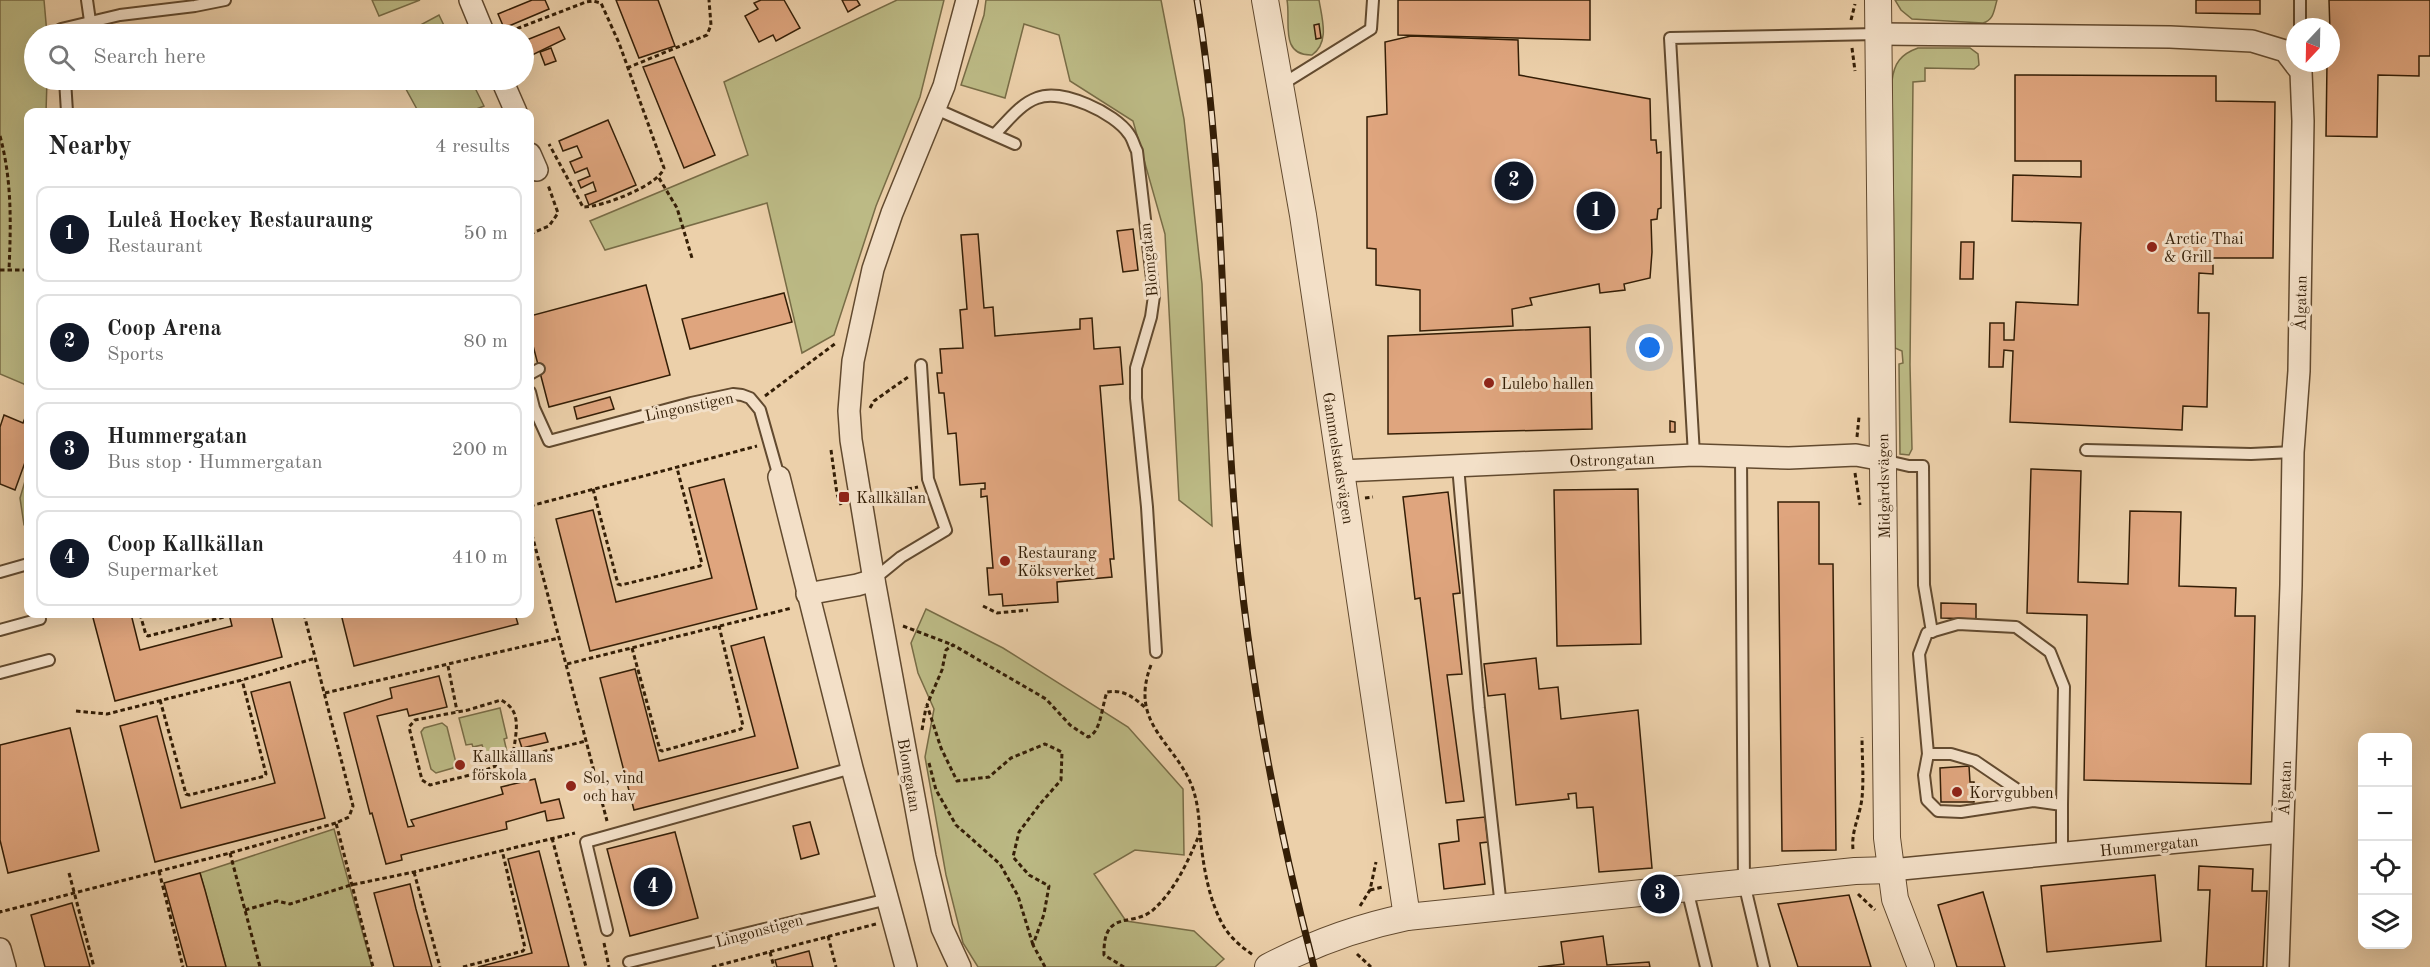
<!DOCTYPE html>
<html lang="en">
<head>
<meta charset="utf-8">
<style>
  body { margin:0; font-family:"Old Standard TT",serif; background:#f6f6f6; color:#222 }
  .controls { position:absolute; right:18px; bottom:18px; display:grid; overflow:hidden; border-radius:12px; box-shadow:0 6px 24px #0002 }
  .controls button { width:54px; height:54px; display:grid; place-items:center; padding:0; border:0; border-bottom:2px solid #e0e0e0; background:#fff; color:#222; font:30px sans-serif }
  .compass { position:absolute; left:2286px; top:18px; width:54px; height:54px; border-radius:50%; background:#fff; box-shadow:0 6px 24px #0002; rotate:202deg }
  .you { position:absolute; left:1650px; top:348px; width:21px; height:21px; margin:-15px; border:4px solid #fff; border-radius:50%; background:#1a73e8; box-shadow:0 0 0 9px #1a73e833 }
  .badge { display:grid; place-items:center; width:39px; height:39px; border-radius:50%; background:#111827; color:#fff; font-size:20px; font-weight:700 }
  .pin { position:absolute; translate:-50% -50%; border:3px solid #fff; box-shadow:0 2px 6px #0006 }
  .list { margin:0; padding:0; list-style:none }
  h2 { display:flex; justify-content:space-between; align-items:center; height:78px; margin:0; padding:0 24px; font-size:26px }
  h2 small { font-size:20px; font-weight:400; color:#767676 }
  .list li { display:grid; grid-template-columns:39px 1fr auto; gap:18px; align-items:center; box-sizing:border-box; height:96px; margin:0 12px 12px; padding:0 12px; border:2px solid #e0e0e0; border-radius:12px }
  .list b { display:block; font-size:22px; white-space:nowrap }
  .list p { margin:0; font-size:20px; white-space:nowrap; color:#767676 }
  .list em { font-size:20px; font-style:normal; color:#767676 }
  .icon { flex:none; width:33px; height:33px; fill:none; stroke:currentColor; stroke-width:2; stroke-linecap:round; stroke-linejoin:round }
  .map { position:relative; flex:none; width:2430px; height:967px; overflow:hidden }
  .search { position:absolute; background:#fff; box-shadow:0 6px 24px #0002; left:24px; top:24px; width:510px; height:66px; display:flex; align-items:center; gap:15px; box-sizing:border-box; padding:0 21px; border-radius:33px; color:#767676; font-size:22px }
  .panel { position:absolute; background:#fff; box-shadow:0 6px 24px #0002; left:24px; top:108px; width:510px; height:510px; border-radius:12px }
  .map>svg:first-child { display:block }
  .green { fill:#bcba85; stroke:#786c46; stroke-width:1.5 }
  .building { fill:#dfa57e; stroke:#341e06; stroke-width:1.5 }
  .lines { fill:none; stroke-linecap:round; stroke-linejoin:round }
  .service-casing { stroke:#624a2f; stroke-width:14 }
  .minor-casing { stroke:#624a2f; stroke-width:24 }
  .tertiary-casing { stroke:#624a2f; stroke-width:28 }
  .path { stroke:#341e06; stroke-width:3; stroke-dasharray:4.5 3; stroke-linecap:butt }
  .service { stroke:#f3e0c8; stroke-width:10 }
  .minor { stroke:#f3e0c8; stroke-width:21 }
  .tertiary { stroke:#f3e0c8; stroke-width:26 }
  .rail-casing { stroke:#341e06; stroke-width:7 }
  .rail { stroke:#f3e0c8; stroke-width:4.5; stroke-dasharray:14; stroke-linecap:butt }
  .poi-dot { fill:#8f2418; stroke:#f3e0c8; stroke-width:2 }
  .labels { text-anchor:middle; stroke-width:6; stroke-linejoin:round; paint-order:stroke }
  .poi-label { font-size:16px; fill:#341e06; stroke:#f3e0c8; text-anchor:start }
  .street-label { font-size:16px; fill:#341e06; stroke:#f3e0c8 }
</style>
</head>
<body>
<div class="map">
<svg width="2430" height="967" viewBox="0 0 2430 967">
  <rect width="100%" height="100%" fill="#ecd0aa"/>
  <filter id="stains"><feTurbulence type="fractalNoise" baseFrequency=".00333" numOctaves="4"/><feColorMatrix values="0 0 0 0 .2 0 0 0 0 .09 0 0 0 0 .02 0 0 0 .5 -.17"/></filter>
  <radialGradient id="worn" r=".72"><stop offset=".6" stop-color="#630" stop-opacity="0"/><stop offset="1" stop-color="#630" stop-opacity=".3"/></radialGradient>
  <g class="green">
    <path d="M0 0H44L47 34H34V80H47L46 112H28V392L24 384 0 374Z"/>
    <path d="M372 0H420L379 16Z"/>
    <path d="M897 0H944L920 97 876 206 834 335 802 353 767 203 605 250 590 221 748 155 724 82Z"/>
    <path d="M986 0H1161L1184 119 1202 284 1212 526 1179 500 1165 234 1133 121 1070 81 1059 35 1024 24 1005 98 961 85 984 15Z"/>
    <path d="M1287 0H1319C1322 19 1330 42 1312 55 1279 56 1291 21 1287 0Z"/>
    <path d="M1895 0H1997C1994 10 1994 20 1983 23L1912 19 1901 10Z"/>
    <path d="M439 15 448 34H409L411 30Z"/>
    <path d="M1918 48H1970L1978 54 1979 65 1974 69 1925 68V81L1913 82 1910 365 1912 449 1909 455 1900 454 1899 364 1903 363 1902 351 1895 348 1892 81C1894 63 1901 54 1918 48Z"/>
    <path d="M401 80H471L484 106 469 112 418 111Z"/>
    <path d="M28 471V526L24 525 20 498Z"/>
    <path d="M926 609 1003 648 1128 727 1183 789 1184 855 1135 850 1094 874 1126 921 1194 931 1224 959 1215 967H978L963 943 946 875 925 757 934 709 918 673 911 643Z"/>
    <path d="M500 708 507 738 504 739 507 752 486 757 482 745 473 747 472 744 466 745 459 718Z"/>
    <path d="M442 723 447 727 456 763 453 768 436 773 431 769 421 732 424 728Z"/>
    <path d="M334 829 372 967H226L200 873Z"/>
  </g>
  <g class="building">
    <path d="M532 0H545L549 9 504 28 498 14Z"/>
    <path d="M616 0H658L675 46 639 58Z"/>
    <path d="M761 0H784L800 28 776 41 773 35 759 42 745 16 758 9 754 3Z"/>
    <path d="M842 0H857L860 5 848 12Z"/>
    <path d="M1398 0H1590V40L1398 35Z"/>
    <path d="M2196 0H2260V14L2196 13Z"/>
    <path d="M2329 0H2430V56H2419V76L2378 75 2377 137 2326 136 2327 63H2331Z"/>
    <path d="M1319 24 1321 38 1316 39 1314 25Z"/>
    <path d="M559 27 565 39 524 59V41Z"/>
    <path d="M1411 36 1518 40 1519 75 1650 99 1651 140H1656L1657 153 1661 152V208L1658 209 1657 219 1651 220 1652 252 1650 278 1624 284 1625 290 1600 293 1599 284 1530 298 1532 305 1512 309 1513 326 1420 331V290L1376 285V249L1367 248V117L1387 114 1385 42Z"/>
    <path d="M551 48 556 61 545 65 540 52Z"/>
    <path d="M674 57 715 155 684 168 643 67Z"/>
    <path d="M2015 75 2216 76V101L2275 102 2273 258H2213V274L2199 273 2198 313H2209L2207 407 2183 406 2182 430 2010 422 2013 351 2004 350 2003 367H1989L1990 323H2004V340H2014L2016 302 2078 305 2080 243 2081 223 2012 221 2013 175 2081 177V161H2015Z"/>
    <path d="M608 120 636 185 589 205 585 195 596 191 593 182 581 188 578 181 590 176 587 168 575 173 570 162 582 157 577 146 563 151 559 141Z"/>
    <path d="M1133 229 1138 270 1123 272 1117 231Z"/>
    <path d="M978 234 984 308 993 307 995 336 1080 329V319L1092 318 1094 349 1120 347 1123 384 1100 386 1114 559H1110L1112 577 1057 582 1058 602 1003 606 1002 594 989 595 987 568H993L987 496 981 497V489H985V483L960 485 956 433 948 434 944 393H939L937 373H942L940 349 963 348 960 310 967 309 961 235Z"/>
    <path d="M1961 242H1974L1973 279H1960Z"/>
    <path d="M646 285 670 375 549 407 530 334V316Z"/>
    <path d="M784 293 792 322 690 349 682 319Z"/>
    <path d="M1590 327 1592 429 1388 434V336Z"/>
    <path d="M610 397 614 409 577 419 574 407Z"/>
    <path d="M4 415 23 423 25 418 28 419V454L15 490 0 484V427Z"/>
    <path d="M1670 421 1675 422V432H1670Z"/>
    <path d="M2031 469 2081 471 2078 582 2128 584 2130 511 2181 512 2179 586 2236 588 2235 616H2255L2251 784 2084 780 2087 615 2027 613Z"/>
    <path d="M724 479 757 609 590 651 556 519 593 510 616 602 712 578 689 488Z"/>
    <path d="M1638 489 1641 644 1557 646 1554 490Z"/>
    <path d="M1448 492 1460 593 1453 594 1462 674 1447 675 1464 801 1446 803 1420 598 1415 599 1403 497Z"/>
    <path d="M1778 502H1819V564H1833L1836 850 1782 851Z"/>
    <path d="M1941 603 1976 604V619L1941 618Z"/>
    <path d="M92 614H131L140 650 232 626 229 614H271L282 657 115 701Z"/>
    <path d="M341 614H376L377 617 391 614H515L518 624 354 666Z"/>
    <path d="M764 637 798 768 634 810 600 678 635 669 659 761 755 736 731 646Z"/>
    <path d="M1536 658 1539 689 1558 687 1561 719 1638 710 1652 868 1599 872 1593 807 1577 808 1576 793 1568 794 1569 799 1516 805 1505 694 1488 696 1484 664Z"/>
    <path d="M439 676 447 707 409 716 407 709 377 716 408 827 414 826 411 820 503 794 501 787 535 779 541 803 559 799 564 818 547 821 545 811 506 822 507 829 401 855 402 860 386 864 372 813 370 814 344 713 392 698 390 688Z"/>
    <path d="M290 682 325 818 155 862 120 726 157 716 181 808 275 783 251 692Z"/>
    <path d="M70 728 99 851 8 873 0 840V745Z"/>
    <path d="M545 733 548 742 522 748 519 739Z"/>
    <path d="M1969 766 1970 782H1974V802H1941L1940 768Z"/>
    <path d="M1485 817 1488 842 1480 843 1485 884 1444 889 1439 844 1459 841 1457 820Z"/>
    <path d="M810 822 819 854 801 859 793 826Z"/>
    <path d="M675 832 698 918 630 936 607 849Z"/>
    <path d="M539 851 569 967H478L532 953 508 859Z"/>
    <path d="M2199 866 2253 869 2252 891H2267L2263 967H2206L2210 890H2198Z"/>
    <path d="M200 873 205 890 226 967H187L164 883Z"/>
    <path d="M2155 875 2161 941 2047 952 2041 886Z"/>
    <path d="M410 884 416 909 432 967H394L374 893Z"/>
    <path d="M1983 892 2005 967H1957L1938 905Z"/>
    <path d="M1849 895 1871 967H1798L1778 904Z"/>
    <path d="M72 903 90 967H45L31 915Z"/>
    <path d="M1603 936 1607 965 1649 962 1650 967H1538L1564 964 1561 942Z"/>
    <path d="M809 951 813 967H777L775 960Z"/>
  </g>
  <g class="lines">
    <defs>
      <g id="service">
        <path d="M87 0 90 21"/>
        <path d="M2300 0V27"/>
        <path d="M61 34V29L120 15 195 6 225 0"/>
        <path d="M65 80 67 112"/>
        <path d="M1281 85 1371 29 1373 0"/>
        <path d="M936 109 1015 144"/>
        <path d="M995 134C1007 122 1020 104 1037 98 1062 88 1115 113 1129 134 1133 139 1134 146 1137 151L1154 296 1151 317 1136 368V398L1147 507 1156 652"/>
        <path d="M530 374 539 369"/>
        <path d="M530 392 534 408 549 441 691 403 733 394 742 395 750 398 760 410 779 477"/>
        <path d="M2086 450 2251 454 2293 452"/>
        <path d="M1694 455 1670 38 1878 34"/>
        <path d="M1741 457 1744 883 1764 967"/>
        <path d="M1883 460 1909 466H1923L1924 585 1932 632"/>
        <path d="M1458 466 1479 708 1501 907"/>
        <path d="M0 572 28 564"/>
        <path d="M874 579 901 557 946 530 928 479 921 365"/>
        <path d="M0 630 40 619"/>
        <path d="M0 673 49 660"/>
        <path d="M1928 754 1919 654 1927 633 1958 624 2016 627 2050 652 2064 687 2062 805"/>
        <path d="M2034 801 1975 761 1951 754H1928L1924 775 1927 800 1938 811 1961 812 2034 801 2062 805V853"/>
        <path d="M1687 889 1706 967"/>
        <path d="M607 930 586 842 852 768"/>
        <path d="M629 962 888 899"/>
      </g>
      <g id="minor">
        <path d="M470 0 484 34"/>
        <path d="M1879 34 2170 37 2252 41 2285 51 2301 72 2303 121 2299 371 2293 452 2291 585 2278 967"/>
        <path d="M502 80 516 112"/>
        <path d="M530 154 537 170"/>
        <path d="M1341 471 1694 455 1789 458 1856 455 1883 460"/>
        <path d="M779 477 852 768 906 967"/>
        <path d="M807 594 857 585 874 580"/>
        <path d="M1891 870 2282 832"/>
        <path d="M0 949 5 967"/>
        <path d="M960 967 942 928 925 857 874 580 851 440 849 411 853 361 873 269 892 213 944 86 967 0"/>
      </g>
      <g id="tertiary">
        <path d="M1265 0 1303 215 1407 917"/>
        <path d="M1878 0 1887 838 1895 899 1921 967"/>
        <path d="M1268 967C1312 944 1358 927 1407 917L1855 871 1891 870"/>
      </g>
    </defs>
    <use href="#service" class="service-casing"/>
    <use href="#minor" class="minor-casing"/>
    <use href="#tertiary" class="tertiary-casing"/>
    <g class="path">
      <path d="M1851 20 1855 4"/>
      <path d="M503 34 586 2 593 1 601 3 619 43 664 168C658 186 602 207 583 207L549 144"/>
      <path d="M1852 48 1855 71"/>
      <path d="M627 68 707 35 711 25 709 0"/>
      <path d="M0 136C12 180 11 224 9 270"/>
      <path d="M659 178 677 208 692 258"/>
      <path d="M530 234 549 226 558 213 548 185"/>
      <path d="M0 270H28"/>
      <path d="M765 396 836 343"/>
      <path d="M870 408 874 401 908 377"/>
      <path d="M1857 437 1859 417"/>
      <path d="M831 450 837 494 841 505"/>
      <path d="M1855 473 1860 505"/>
      <path d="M593 489 618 584 621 585 700 566 702 564 677 468"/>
      <path d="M1365 498 1373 497"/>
      <path d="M882 503C889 491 904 490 918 487"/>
      <path d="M530 506 757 446"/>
      <path d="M530 527 607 821"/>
      <path d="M983 606 997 613 1028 610"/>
      <path d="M140 614 146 635 148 636 224 617 225 614"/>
      <path d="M304 614 353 806 349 817 336 823 373 967"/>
      <path d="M903 626 953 645"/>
      <path d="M632 648 660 750 662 751 741 729 743 726 719 626"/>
      <path d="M567 664 792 608"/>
      <path d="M1151 665C1128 725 1177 743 1193 789 1198 804 1199 818 1200 834 1203 865 1209 904 1226 930 1233 940 1243 948 1253 955"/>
      <path d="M448 666 457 711"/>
      <path d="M325 693 559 638"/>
      <path d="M160 700 186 794 189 795 265 776 266 774 242 680"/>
      <path d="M76 711 107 714 242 680 316 658"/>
      <path d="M922 730 926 707"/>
      <path d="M513 759C514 736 525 712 501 700L468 710 415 720 409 727 422 780 430 785 478 773 513 759 586 741"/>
      <path d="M929 763 936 790 956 825 1000 864 1018 896 1033 945"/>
      <path d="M552 838 586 967"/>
      <path d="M1853 849C1851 831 1860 816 1862 798 1864 778 1862 757 1862 737"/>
      <path d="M230 853 260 967"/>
      <path d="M159 871 183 967"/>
      <path d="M414 872 440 967"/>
      <path d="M69 873 94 967"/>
      <path d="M1370 890 1383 887"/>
      <path d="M1858 894 1875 910"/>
      <path d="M1360 906 1370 890 1376 862"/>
      <path d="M0 910V912L230 853 336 823"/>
      <path d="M245 910 277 901 290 904 351 885 414 872 575 833"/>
      <path d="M828 936 836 967"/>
      <path d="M604 943 609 967"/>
      <path d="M770 952 774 967"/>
      <path d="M1357 954 1371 967"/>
      <path d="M463 967 523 951 525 948 502 850"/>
      <path d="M712 967 876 924"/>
      <path d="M1045 967 1033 945 1044 914 1049 886 1029 875 1013 857 1019 832 1040 804 1061 780 1062 752 1045 744 1011 758 989 777 957 781 941 748 927 705 942 670 946 650 953 645 1046 699 1070 725 1088 737C1101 733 1102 705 1107 692 1125 689 1134 698 1147 709"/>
      <path d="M1124 967 1104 955C1103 908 1132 928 1153 910 1176 889 1188 861 1200 833"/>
    </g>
    <use href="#service" class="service"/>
    <use href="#minor" class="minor"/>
    <use href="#tertiary" class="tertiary"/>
    <defs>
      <path id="rail" d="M1197 0C1224 162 1221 326 1233 489 1244 651 1273 810 1314 967"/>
    </defs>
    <use href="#rail" class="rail-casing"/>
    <use href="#rail" class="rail"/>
  </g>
  <g class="poi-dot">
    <circle cx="2152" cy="247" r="6"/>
    <circle cx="1489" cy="383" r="6"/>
    <rect x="838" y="491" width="12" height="12" rx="3"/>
    <circle cx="1005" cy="561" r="6"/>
    <circle cx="460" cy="765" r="6"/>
    <circle cx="571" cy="786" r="6"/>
    <circle cx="1957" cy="792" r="6"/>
  </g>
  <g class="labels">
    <g class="poi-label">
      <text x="2164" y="244">Arctic Thai<tspan x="2164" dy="18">&amp; Grill</tspan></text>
      <text x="1501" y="389">Lulebo hallen</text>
      <text x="856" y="503">Kallkällan</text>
      <text x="1017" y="558">Restaurang<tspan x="1017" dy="18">Köksverket</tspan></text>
      <text x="472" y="762">Kallkälllans<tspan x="472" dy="18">förskola</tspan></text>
      <text x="583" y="783">Sol, vind<tspan x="583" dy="18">och hav</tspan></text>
      <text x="1969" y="798">Korvgubben</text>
    </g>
    <g class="street-label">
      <text transform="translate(1148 260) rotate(-96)" y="6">Blomgatan</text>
      <text transform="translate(2300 303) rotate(-89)" y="6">Ålgatan</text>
      <text transform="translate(689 406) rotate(-12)" y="6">Lingonstigen</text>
      <text transform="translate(1339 458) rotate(81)" y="6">Gammelstadsvägen</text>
      <text transform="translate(1612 459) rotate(-2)" y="6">Ostrongatan</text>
      <text transform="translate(1883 486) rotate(-91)" y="6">Midgårdsvägen</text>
      <text transform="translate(910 775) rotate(80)" y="6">Blomgatan</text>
      <text transform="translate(2284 788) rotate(-88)" y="6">Ålgatan</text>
      <text transform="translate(2149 845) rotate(-6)" y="6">Hummergatan</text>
      <text transform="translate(759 930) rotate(-15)" y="6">Lingonstigen</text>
    </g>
  </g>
  <rect width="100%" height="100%" filter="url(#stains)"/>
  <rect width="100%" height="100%" fill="url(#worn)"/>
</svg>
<div class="controls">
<button>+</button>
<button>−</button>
<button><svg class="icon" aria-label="locate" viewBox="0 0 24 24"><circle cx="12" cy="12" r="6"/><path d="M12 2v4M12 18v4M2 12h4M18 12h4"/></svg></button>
<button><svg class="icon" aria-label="layers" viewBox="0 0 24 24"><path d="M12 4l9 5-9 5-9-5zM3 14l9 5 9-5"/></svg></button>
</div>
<svg class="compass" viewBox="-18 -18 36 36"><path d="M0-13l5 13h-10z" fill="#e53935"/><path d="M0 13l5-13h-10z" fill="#767676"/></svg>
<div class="you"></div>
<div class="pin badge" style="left:1596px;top:211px">1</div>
<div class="pin badge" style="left:1514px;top:181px">2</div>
<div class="pin badge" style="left:1660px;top:894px">3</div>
<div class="pin badge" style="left:653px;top:887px">4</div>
<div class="search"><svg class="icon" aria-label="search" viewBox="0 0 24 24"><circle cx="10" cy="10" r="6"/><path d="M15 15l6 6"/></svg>Search here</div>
<section class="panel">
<h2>Nearby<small>4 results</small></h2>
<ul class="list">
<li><span class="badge">1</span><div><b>Luleå Hockey Restauraung</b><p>Restaurant</p></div><em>50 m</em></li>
<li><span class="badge">2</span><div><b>Coop Arena</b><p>Sports</p></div><em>80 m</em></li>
<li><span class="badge">3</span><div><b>Hummergatan</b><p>Bus stop · Hummergatan</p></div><em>200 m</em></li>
<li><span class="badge">4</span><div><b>Coop Kallkällan</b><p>Supermarket</p></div><em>410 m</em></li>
</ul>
</section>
</div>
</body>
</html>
